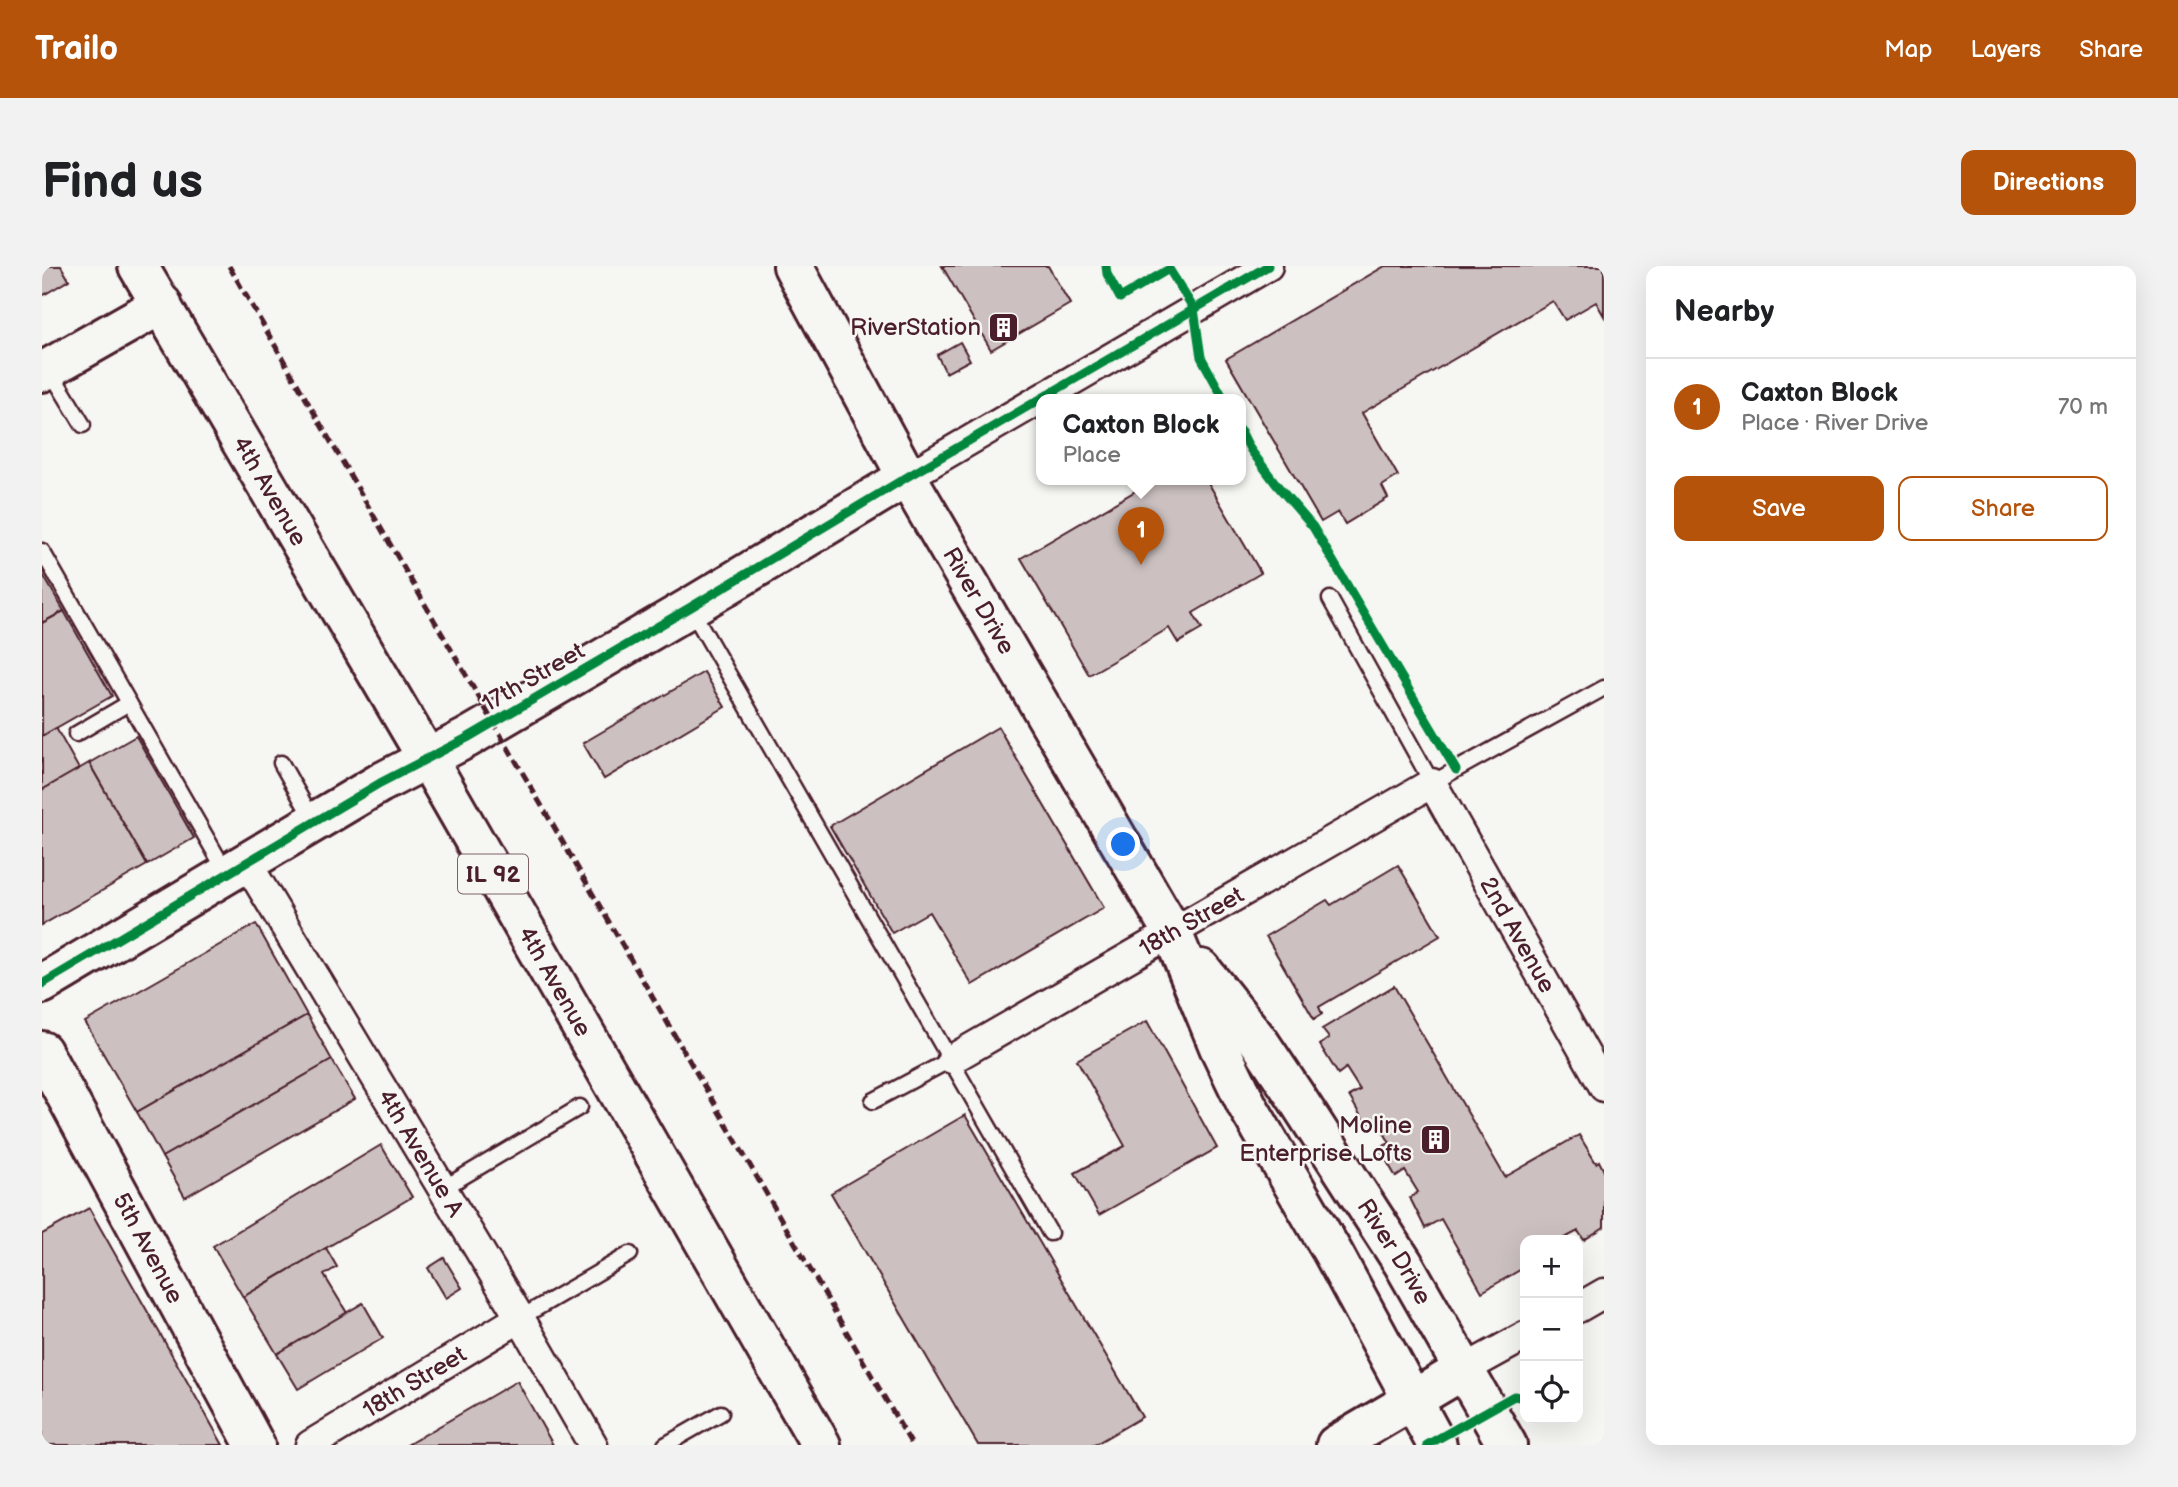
<!DOCTYPE html>
<html lang="en">
<head>
<meta charset="utf-8">
<style>
  body { margin:0; font-family:"Balsamiq Sans",sans-serif; background:#f2f2f2; color:#202124 }
  .controls { position:absolute; right:21px; bottom:21px; display:grid; overflow:hidden; border-radius:14px; box-shadow:0 7px 28px #0002 }
  .controls button { width:63px; height:63px; display:grid; place-items:center; padding:0; border:0; border-bottom:2px solid #e0e0e0; background:#fff; color:#202124; font:35px sans-serif }
  .you { position:absolute; left:1082px; top:579px; width:24px; height:24px; margin:-18px; border:5px solid #fff; border-radius:50%; background:#1a73e8; box-shadow:0 0 0 10px #1a73e833 }
  .badge { display:grid; place-items:center; width:46px; height:46px; border-radius:50%; background:#b45309; color:#fff; font-size:23px; font-weight:700 }
  .pin { position:absolute; translate:-50% -58px; filter:drop-shadow(0 2px 4px #0008) }
  .pin::after { content:''; position:absolute; top:37px; width:24px; height:21px; background:inherit; clip-path:polygon(0 0,100% 0,50% 100%) }
  .popup { position:absolute; left:994px; top:128px; width:210px; height:91px; box-sizing:border-box; display:grid; place-content:center; border-radius:14px; background:#fff; filter:drop-shadow(0 2px 5px #0005); font-size:23px; white-space:nowrap; color:#757577 }
  .popup b { font-size:26px; color:#202124 }
  .popup::after { content:''; position:absolute; left:50%; top:100%; margin-left:-14px; border:14px solid transparent; border-top-color:#fff }
  .list { margin:0; padding:0; list-style:none }
  h2 { display:flex; justify-content:space-between; align-items:center; height:91px; margin:0; padding:0 28px; font-size:30px }
  h2 small { font-size:23px; font-weight:400; color:#757577 }
  .list li { display:grid; grid-template-columns:46px 1fr auto; gap:21px; align-items:center; box-sizing:border-box; height:98px; padding:0 28px; border-top:2px solid #e0e0e0 }
  .list b { display:block; font-size:26px; white-space:nowrap }
  .list p { margin:0; font-size:23px; white-space:nowrap; color:#757577 }
  .list em { font-size:23px; font-style:normal; color:#757577 }
  .actions { display:flex; gap:14px; padding:21px 28px }
  .actions a { flex:1; padding:16px 0; border:2px solid #b45309; border-radius:14px; text-align:center; font-size:24px; color:#b45309 }
  .actions .main { background:#b45309; color:#fff }
  .icon { flex:none; width:38px; height:38px; fill:none; stroke:currentColor; stroke-width:2; stroke-linecap:round; stroke-linejoin:round }
  .map { position:relative; flex:none; width:1562px; height:1179px; overflow:hidden; border-radius:14px }
  header { display:flex; align-items:center; gap:42px; box-sizing:border-box; height:98px; padding:0 35px; background:#b45309; color:#fff }
  header strong { font-size:33px }
  nav { display:flex; gap:38px; margin-inline-start:auto; font-size:24px }
  .intro { display:flex; align-items:center; justify-content:space-between; box-sizing:border-box; height:168px; padding:0 42px }
  h1 { margin:0; font-size:49px }
  .button { padding:18px 32px; border-radius:14px; background:#b45309; color:#fff; font-size:24px; font-weight:700 }
  main { display:flex; gap:42px; padding:0 42px }
  aside { flex:1; background:#fff; border-radius:14px; box-shadow:0 7px 28px #0002 }
  .map>svg:first-child { display:block }
  .building { fill:#ccc1c0; stroke:#4a1f2b; stroke-width:2 }
  .lines { fill:none; stroke-linecap:round; stroke-linejoin:round }
  .lane-casing { stroke:#4a1f2b; stroke-width:19 }
  .street-casing { stroke:#4a1f2b; stroke-width:33 }
  .secondary-casing { stroke:#4a1f2b; stroke-width:44 }
  .primary-casing { stroke:#4a1f2b; stroke-width:44 }
  .lane { stroke:#f6f6f2; stroke-width:14 }
  .street { stroke:#f6f6f2; stroke-width:28 }
  .secondary { stroke:#f6f6f2; stroke-width:38 }
  .primary { stroke:#f6f6f2; stroke-width:38 }
  .rail { stroke:#4a1f2b; stroke-width:5; stroke-dasharray:10 5; stroke-linecap:butt }
  .cycleway-casing { stroke:#f6f6f2; stroke-width:13 }
  .cycleway { stroke:#00873e; stroke-width:9 }
  .labels { text-anchor:middle; stroke-width:5; stroke-linejoin:round; paint-order:stroke }
  .shield { fill:#f6f6f2; stroke:#7e6067; stroke-width:2 }
  .shield-label { font-size:23px; font-weight:bold; fill:#4a1f2b }
  .poi-label { font-size:24px; fill:#4a1f2b; stroke:#f6f6f2; text-anchor:end }
  .street-label { font-size:24px; fill:#4a1f2b; stroke:#f6f6f2 }
</style>
</head>
<body>
<header>
<strong>Trailo</strong>
<nav><a>Map</a><a>Layers</a><a>Share</a></nav>
</header>
<div class="intro"><h1>Find us</h1><a class="button">Directions</a></div>
<main>
<div class="map">
<svg width="1562" height="1179" viewBox="0 0 1562 1179">
  <rect width="100%" height="100%" fill="#f6f6f2"/>
  <filter id="ink" filterUnits="userSpaceOnUse"><feTurbulence type="fractalNoise" baseFrequency=".0143" numOctaves="2"/><feDisplacementMap in="SourceGraphic" scale="14" xChannelSelector="R" yChannelSelector="G"/><feConvolveMatrix kernelMatrix="1 2 1 2 8 2 1 2 1" color-interpolation-filters="sRGB"/></filter>
  <g filter="url(#ink)">
    <g class="building">
      <path d="M0 0H19L27 14 0 30Z"/>
      <path d="M900 0H1006L1028 38 949 84Z"/>
      <path d="M1343 0H1562V50L1554 36 1523 54 1511 35 1320 147 1356 210 1340 220 1346 232 1303 258 1296 246 1279 256 1184 93Z"/>
      <path d="M918 76 928 94 904 107 895 89Z"/>
      <path d="M1114 213H1164L1219 307 1151 347 1160 363 1136 377 1127 362 1047 409 979 292Z"/>
      <path d="M0 307 22 345 0 357Z"/>
      <path d="M22 345 70 430 0 470V357Z"/>
      <path d="M662 406 683 441 562 513 541 477Z"/>
      <path d="M956 461 1062 642 930 719 887 646 850 667 788 560Z"/>
      <path d="M14 462 37 503 0 524V470Z"/>
      <path d="M94 470 152 572 105 599 47 497Z"/>
      <path d="M47 497 105 599 0 659V524Z"/>
      <path d="M1356 599 1398 670 1277 741 1280 748 1272 753 1224 670 1285 634 1289 639Z"/>
      <path d="M214 658 265 749 95 846 43 756Z"/>
      <path d="M1352 720 1463 911 1537 869 1554 897 1557 895 1562 905V961L1542 974 1536 965 1519 974H1483V1001L1440 1026 1399 953 1383 962 1368 932 1376 926 1363 905 1354 911 1337 882 1348 877 1334 853 1324 859 1307 830 1318 824 1304 802 1296 808 1278 779 1287 772 1280 763Z"/>
      <path d="M265 749 290 794 120 891 95 846Z"/>
      <path d="M1105 755 1175 882 1057 949 1033 907 1083 880 1035 794Z"/>
      <path d="M290 794 313 833 143 931 120 891Z"/>
      <path d="M923 849 1100 1151 1052 1179H936L789 927Z"/>
      <path d="M339 879 370 931 201 1031 171 980Z"/>
      <path d="M47 942 181 1179H0V968Z"/>
      <path d="M284 982 295 1001 282 1009 305 1047 235 1088 201 1031Z"/>
      <path d="M402 992 420 1022 404 1032 386 1002Z"/>
      <path d="M321 1037 341 1072 256 1123 235 1088Z"/>
      <path d="M475 1115 511 1179H365Z"/>
    </g>
    <g class="lines">
      <defs>
        <g id="lane">
          <path d="M7 103 41 159"/>
          <path d="M0 285 184 606"/>
          <path d="M1288 333 1390 517 1562 422"/>
          <path d="M649 343 1008 967"/>
          <path d="M34 468 87 437"/>
          <path d="M239 497 271 554"/>
          <path d="M831 835 910 793"/>
          <path d="M400 923 538 841"/>
          <path d="M478 1052 588 988"/>
          <path d="M623 1179 679 1147"/>
        </g>
        <g id="street">
          <path d="M865 211 1226 0"/>
          <path id="s1" d="M205 597 478 1052 551 1179"/>
          <path id="s2" d="M910 793 1390 517 1562 821"/>
          <path d="M1536 1042 1562 1027"/>
          <path d="M1423 1103 1483 1070"/>
          <path id="s3" d="M268 1179 478 1052"/>
        </g>
        <g id="secondary">
          <path id="s4" d="M751 0 865 211 1130 666 1177 781 1205 839 1291 987 1395 1179"/>
          <path d="M0 106 120 38"/>
          <path id="s5" d="M1159 703 1218 777 1252 828 1361 997 1465 1179"/>
          <path d="M0 718 338 517 425 472 649 341 865 211"/>
          <path id="s6" d="M0 785 213 1179"/>
          <path d="M1294 1179 1423 1103"/>
        </g>
        <g id="primary">
          <path id="s7" d="M96 0 385 492 779 1179"/>
        </g>
      </defs>
      <use href="#lane" class="lane-casing"/>
      <use href="#street" class="street-casing"/>
      <use href="#secondary" class="secondary-casing"/>
      <use href="#primary" class="primary-casing"/>
      <use href="#lane" class="lane"/>
      <use href="#street" class="street"/>
      <use href="#secondary" class="secondary"/>
      <use href="#primary" class="primary"/>
      <path class="rail" d="M187 0 870 1179"/>
      <defs>
        <g id="cycleway">
          <path d="M1064 0 1065 8 1078 32 1127 3 1152 43 1159 91 1182 133"/>
          <path d="M1199 165 1208 183 1234 218 1271 261 1414 504"/>
          <path d="M0 718 338 517 425 472 649 341 865 211 1226 0"/>
          <path d="M1385 1179 1472 1130 1483 1132"/>
        </g>
      </defs>
      <use href="#cycleway" class="cycleway-casing"/>
      <use href="#cycleway" class="cycleway"/>
    </g>
  </g>
  <defs>
    <symbol id="building-square" viewBox="-11 -11 22 22"><rect x="-9" y="-9" width="18" height="18" rx="4" fill="#4a1f2b" stroke="#f6f6f2"/><path d="M-4-6H4V6H1V3H-1V6H-4ZM-2.5-4.3h1.7v1.8h-1.7ZM.8-4.3h1.7v1.8H.8ZM-2.5-1h1.7V.8h-1.7ZM.8-1h1.7V.8H.8Z" fill="#fff"/></symbol>
  </defs>
  <g fill-rule="evenodd">
    <use href="#building-square" x="944" y="44" width="35" height="35"/>
    <use href="#building-square" x="1376" y="856" width="35" height="35"/>
  </g>
  <g class="labels">
    <rect class="shield" x="416" y="588.5" width="70" height="39" rx="5"/>
    <g class="shield-label">
      <text x="451" y="616">IL 92</text>
    </g>
    <g class="poi-label">
      <text x="939" y="69">RiverStation</text>
      <text x="1370" y="867">Moline<tspan x="1370" dy="28">Enterprise Lofts</tspan></text>
    </g>
    <g class="street-label">
      <text dy="8" stroke="none"><textPath href="#s7" startOffset="261">4th Avenue</textPath></text>
      <text dy="8" stroke="none"><textPath href="#s4" startOffset="383">River Drive</textPath></text>
      <text transform="translate(491 411) rotate(-30)" y="8">17th Street</text>
      <text dy="8" stroke="none"><textPath href="#s2" startOffset="276">18th Street</textPath></text>
      <text dy="8" stroke="none"><textPath href="#s2" startOffset="728">2nd Avenue</textPath></text>
      <text dy="8" stroke="none"><textPath href="#s7" startOffset="828">4th Avenue</textPath></text>
      <text dy="8" stroke="none"><textPath href="#s1" startOffset="338">4th Avenue A</textPath></text>
      <text dy="8" stroke="none"><textPath href="#s6" startOffset="224">5th Avenue</textPath></text>
      <text dy="8" stroke="none"><textPath href="#s5" startOffset="343">River Drive</textPath></text>
      <text dy="8" stroke="none"><textPath href="#s3" startOffset="122">18th Street</textPath></text>
    </g>
  </g>
</svg>
<div class="controls">
<button>+</button>
<button>−</button>
<button><svg class="icon" aria-label="locate" viewBox="0 0 24 24"><circle cx="12" cy="12" r="6"/><path d="M12 2v4M12 18v4M2 12h4M18 12h4"/></svg></button>
</div>
<div class="you"></div>
<div class="pin badge" style="left:1099px;top:299px">1</div>
<div class="popup"><b>Caxton Block</b>Place</div>
</div>
<aside>
<h2>Nearby<small></small></h2>
<ul class="list">
<li><span class="badge">1</span><div><b>Caxton Block</b><p>Place · River Drive</p></div><em>70 m</em></li>
</ul>
<div class="actions"><a class="main">Save</a><a>Share</a></div>
</aside>
</main>
</body>
</html>
